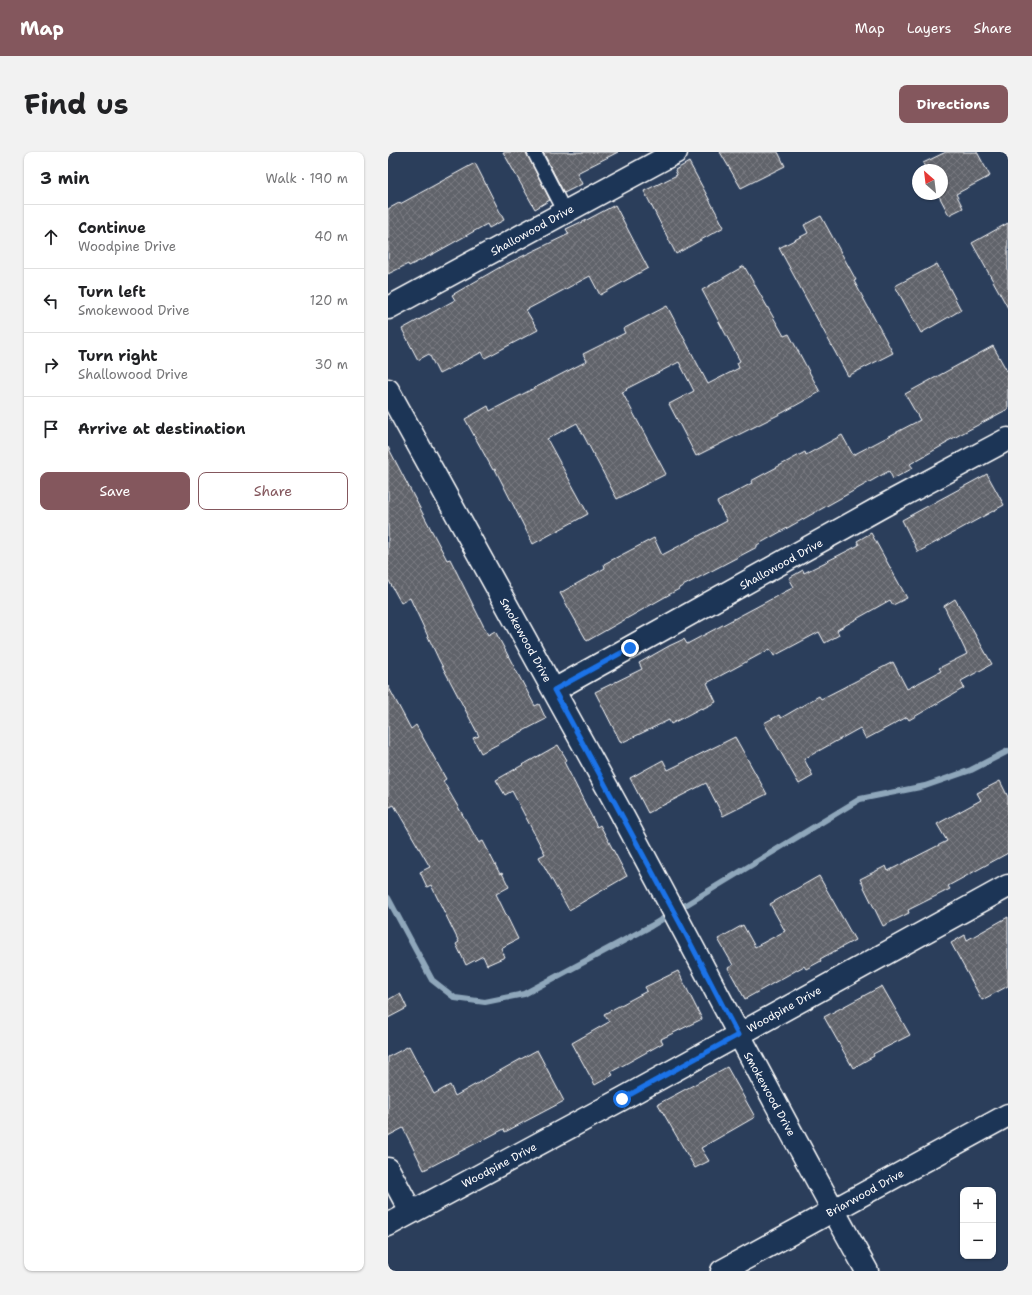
<!DOCTYPE html>
<html lang="en">
<head>
<meta charset="utf-8">
<style>
  body { margin:0; font-family:"Shantell Sans",sans-serif; background:#f2f2f2; color:#202124 }
  .controls { position:absolute; right:12px; bottom:12px; display:grid; overflow:hidden; border-radius:8px; box-shadow:0 1px 3px #0004 }
  .controls button { width:36px; height:36px; display:grid; place-items:center; padding:0; border:0; border-bottom:1px solid #e0e0e0; background:#fff; color:#202124; font:20px sans-serif }
  .compass { position:absolute; left:524px; top:12px; width:36px; height:36px; border-radius:50%; background:#fff; box-shadow:0 1px 3px #0004; rotate:332deg }
  .stop { position:absolute; width:12px; height:12px; margin:-9px; border:3px solid #1a73e8; border-radius:50%; background:#fff }
  .stop.end { background:#1a73e8; border-color:#fff; box-shadow:0 1px 4px #0008 }
  .list { margin:0; padding:0; list-style:none }
  h2 { display:flex; justify-content:space-between; align-items:center; height:52px; margin:0; padding:0 16px; font-size:17px }
  h2 small { font-size:13px; font-weight:400; color:#757577 }
  .list li { display:grid; grid-template-columns:26px 1fr auto; gap:12px; align-items:center; box-sizing:border-box; height:64px; padding:0 16px; border-top:1px solid #e0e0e0 }
  .list b { display:block; font-size:15px; white-space:nowrap }
  .list p { margin:0; font-size:13px; white-space:nowrap; color:#757577 }
  .list em { font-size:13px; font-style:normal; color:#757577 }
  .actions { display:flex; gap:8px; padding:12px 16px }
  .actions a { flex:1; padding:9px 0; border:1px solid #84575d; border-radius:8px; text-align:center; font-size:14px; color:#84575d }
  .actions .main { background:#84575d; color:#fff }
  .icon { flex:none; width:22px; height:22px; fill:none; stroke:currentColor; stroke-width:2; stroke-linecap:round; stroke-linejoin:round }
  .map { position:relative; flex:none; width:620px; height:1119px; overflow:hidden; border-radius:8px }
  header { display:flex; align-items:center; gap:24px; box-sizing:border-box; height:56px; padding:0 20px; background:#84575d; color:#fff }
  header strong { font-size:19px }
  nav { display:flex; gap:22px; margin-inline-start:auto; font-size:14px }
  .intro { display:flex; align-items:center; justify-content:space-between; box-sizing:border-box; height:96px; padding:0 24px }
  h1 { margin:0; font-size:28px }
  .button { padding:10px 18px; border-radius:8px; background:#84575d; color:#fff; font-size:14px; font-weight:700 }
  main { display:flex; gap:24px; padding:0 24px }
  aside { flex:1; background:#fff; border-radius:8px; box-shadow:0 1px 3px #0004 }
  .map>svg:first-child { display:block }
  .lines { fill:none; stroke-linecap:round; stroke-linejoin:round }
  .stream { stroke:#8fa7bb; stroke-width:6 }
  .building { fill:url(#building-cross-hatch); stroke:#fff }
  .lane-casing { stroke:#fff; stroke-width:16 }
  .street-casing { stroke:#fff; stroke-width:25 }
  .lane { stroke:#1d3557; stroke-width:13 }
  .street { stroke:#1d3557; stroke-width:22 }
  .route { stroke:#1a73e8; stroke-width:5 }
  .labels { text-anchor:middle; stroke-width:3; stroke-linejoin:round; paint-order:stroke }
  .street-label { font-size:11px; fill:#fff; stroke:#1d3557 }
</style>
</head>
<body>
<header>
<strong>Map</strong>
<nav><a>Map</a><a>Layers</a><a>Share</a></nav>
</header>
<div class="intro"><h1>Find us</h1><a class="button">Directions</a></div>
<main>
<aside>
<h2>3 min<small>Walk · 190 m</small></h2>
<ul class="list">
<li><svg class="icon" aria-label="ahead" viewBox="0 0 24 24"><path d="M12 20V5M6 11l6-6 6 6"/></svg><div><b>Continue</b><p>Woodpine Drive</p></div><em>40 m</em></li>
<li><svg class="icon" aria-label="left" viewBox="0 0 24 24"><path d="M17 20v-9H6M10 6l-5 5 5 5"/></svg><div><b>Turn left</b><p>Smokewood Drive</p></div><em>120 m</em></li>
<li><svg class="icon" aria-label="right" viewBox="0 0 24 24"><path d="M7 20v-9h11M14 6l5 5-5 5"/></svg><div><b>Turn right</b><p>Shallowood Drive</p></div><em>30 m</em></li>
<li><svg class="icon" aria-label="arrive" viewBox="0 0 24 24"><path d="M6 21V4h12l-3 4 3 4H6"/></svg><div><b>Arrive at destination</b></div></li>
</ul>
<div class="actions"><a class="main">Save</a><a>Share</a></div>
</aside>
<div class="map">
<svg width="620" height="1119" viewBox="0 0 620 1119">
  <defs>
    <pattern id="building-cross-hatch" width="8" height="8" patternUnits="userSpaceOnUse"><rect width="8" height="8" fill="#61636b"/><path d="M0 0l8 8M0 8l8-8" fill="none" stroke="#797a81"/></pattern>
  </defs>
  <rect width="100%" height="100%" fill="#2b3e5b"/>
  <filter id="ink" filterUnits="userSpaceOnUse"><feTurbulence type="fractalNoise" baseFrequency=".025" numOctaves="2"/><feDisplacementMap in="SourceGraphic" scale="8" xChannelSelector="R" yChannelSelector="G"/><feConvolveMatrix kernelMatrix="1 2 1 2 8 2 1 2 1" color-interpolation-filters="sRGB"/></filter>
  <g filter="url(#ink)">
    <g class="lines">
      <path class="stream" d="M0 746 44 828 67 846 97 850 136 842 263 774 472 647 537 634 583 618 620 599"/>
    </g>
    <g class="building">
      <path d="M115 0H138L162 48 147 57Z"/>
      <path d="M155 0H230L189 21 194 32 176 41Z"/>
      <path d="M332 0H390L397 14 353 36Z"/>
      <path d="M558 0H589L602 24 568 42 575 56 561 63 550 42H554V18H538L535 11Z"/>
      <path d="M301 10 336 75 288 102 256 39 289 23 287 18Z"/>
      <path d="M87 11 116 68 101 76 99 72 47 101 21 114 20 112 0 122V57L11 51 12 52Z"/>
      <path d="M227 53 260 116 212 143 202 124 138 158 150 178 97 206 94 200 51 222 41 202 30 208 14 177 67 148 64 143 114 114 181 82 178 77 193 70V71Z"/>
      <path d="M433 64 468 128 466 129 505 201 460 224 391 96 420 81 416 73Z"/>
      <path d="M620 71V156L584 91Z"/>
      <path d="M549 112 573 158 533 181 507 134Z"/>
      <path d="M356 114 396 184 401 182 432 240 396 260 308 304 281 252 306 239 291 210 238 237 239 238 234 240 278 322 229 347 189 271 159 287 200 362 145 392 107 317 105 318 77 267 100 254 102 259 199 209 195 202 237 181 235 177 279 154 320 232 351 216 349 211 352 209 314 138Z"/>
      <path d="M605 194 620 221V257L558 290 559 291 522 312 525 316 505 327 501 319 369 393V395L291 436V437L199 489 172 441 217 416 216 412 266 386 274 403 339 369 329 350 364 331 363 329 417 300 418 303 454 283 465 303 532 268 517 242Z"/>
      <path d="M0 295 59 408 62 407 100 483 107 479 147 554 151 552 158 567 93 601 85 586 91 584 51 508 22 446 13 451 0 427Z"/>
      <path d="M599 322 616 353 530 400 514 368Z"/>
      <path d="M483 381 519 446 505 453 502 448 449 478 451 483 437 491 431 480 386 504 382 497 319 531 328 550 314 557 313 556 283 572 281 568 233 591 207 540 254 517 251 511 281 494 296 487 299 492 406 435 401 426 415 418 416 421 471 393 469 389Z"/>
      <path d="M567 447 604 512 573 529 576 536 521 568 519 565 478 587 472 576 416 607 425 624 411 632 376 571 391 563 393 566 431 544 433 547 505 510 519 537 553 519 551 516 579 502 556 454Z"/>
      <path d="M0 534 23 577 28 573 58 627 55 629 91 691 95 689 112 722 114 721 121 735 108 742 130 787 113 796 117 805 99 813 95 804 78 813 68 792 71 790 43 733 39 735 32 720 42 715 6 653 0 656Z"/>
      <path d="M347 585 379 642 335 664 318 631 260 661 242 626 275 608 280 618Z"/>
      <path d="M170 593 179 608 176 610 209 675 212 673 239 724 181 758 151 705 157 702 124 639 117 643 108 628Z"/>
      <path d="M612 629 620 645V701L560 734 562 737 520 758 521 761 495 774 472 727 498 714 500 719 559 689 549 672 593 648 589 641Z"/>
      <path d="M431 724 467 788 432 807 433 809 418 817 416 814 357 847 340 816 345 813 330 787 355 773 367 795 397 779 382 752Z"/>
      <path d="M620 765V834L594 848 563 791 577 783 579 788Z"/>
      <path d="M290 819 314 867 273 887 275 891 223 920 225 923 207 933 184 891 221 870 216 862 259 839 257 835Z"/>
      <path d="M494 834 522 883 485 902 486 904 465 916 436 865Z"/>
      <path d="M12 841 19 856 0 866V848Z"/>
      <path d="M21 894 46 942 62 933 67 944 149 898 176 949 117 980 116 977 36 1018 15 976 0 984V905Z"/>
      <path d="M339 915 367 965 313 996 321 1009 307 1016 270 952Z"/>
    </g>
    <g class="lines">
      <defs>
        <path id="lane" d="M146 0 177 60"/>
        <g id="street">
          <path d="M0 156 288 0"/>
          <path d="M0 238C76 378 155 517 231 657 314 811 394 967 479 1119"/>
          <path d="M166 538 493 355 620 287"/>
          <path d="M0 1017 23 1060"/>
          <path d="M0 1073 234 947 620 734"/>
          <path d="M334 1119 620 963"/>
        </g>
      </defs>
      <use href="#lane" class="lane-casing"/>
      <use href="#street" class="street-casing"/>
      <use href="#lane" class="lane"/>
      <use href="#street" class="street"/>
    </g>
  </g>
  <g class="lines" filter="url(#ink)">
    <path class="route" d="M234 947 350 883 293 773 166 538 242 496"/>
  </g>
  <g class="labels">
    <g class="street-label">
      <text transform="translate(144 78) rotate(-29)" y="4">Shallowood Drive</text>
      <text transform="translate(393 412) rotate(-29)" y="4">Shallowood Drive</text>
      <text transform="translate(138 488) rotate(61)" y="4">Smokewood Drive</text>
      <text transform="translate(396 857) rotate(-29)" y="4">Woodpine Drive</text>
      <text transform="translate(382 942) rotate(61)" y="4">Smokewood Drive</text>
      <text transform="translate(111 1013) rotate(-28)" y="4">Woodpine Drive</text>
      <text transform="translate(477 1041) rotate(-29)" y="4">Briarwood Drive</text>
    </g>
  </g>
</svg>
<div class="controls">
<button>+</button>
<button>−</button>
</div>
<svg class="compass" viewBox="-18 -18 36 36"><path d="M0-13l5 13h-10z" fill="#e53935"/><path d="M0 13l5-13h-10z" fill="#757577"/></svg>
<div class="stop" style="left:234px;top:947px"></div>
<div class="stop end" style="left:242px;top:496px"></div>
</div>
</main>
</body>
</html>
